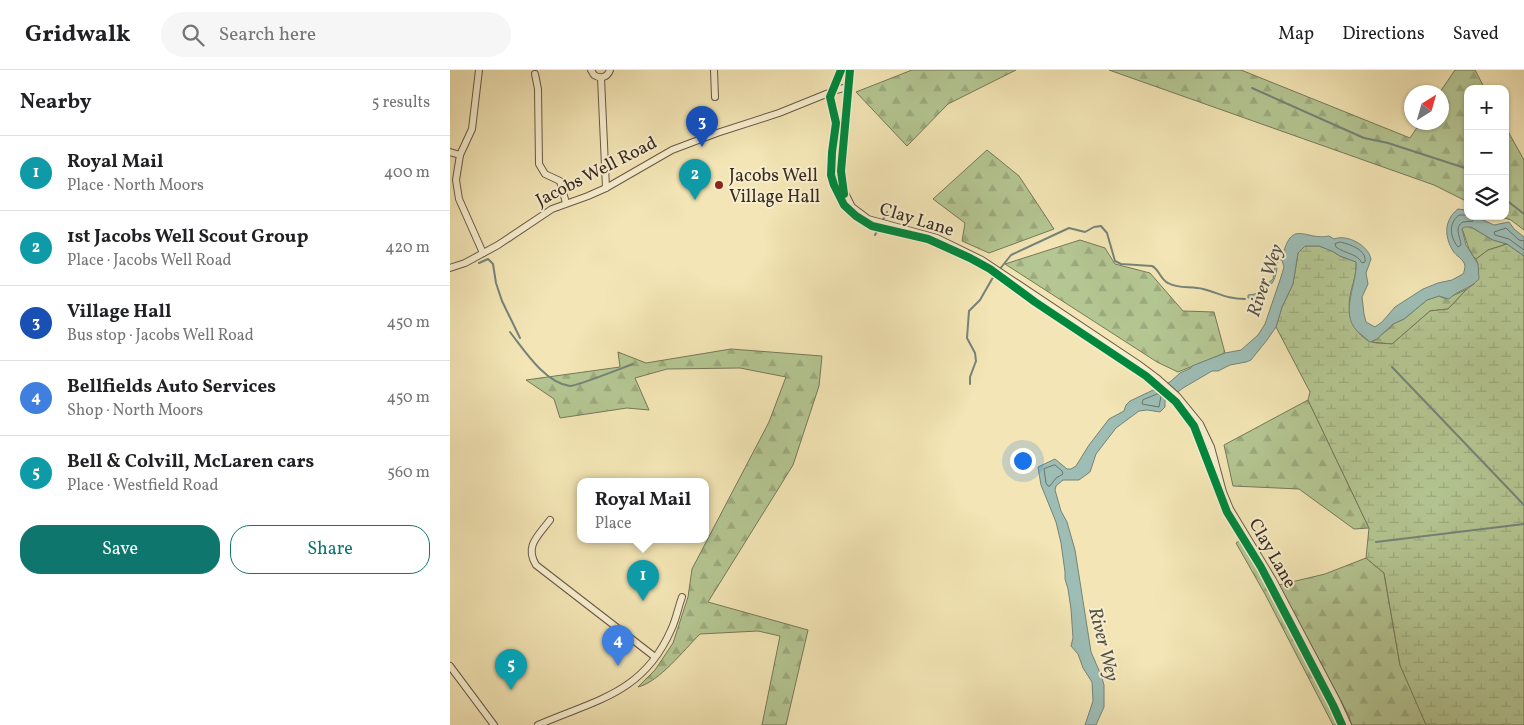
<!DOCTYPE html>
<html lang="en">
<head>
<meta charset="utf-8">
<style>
  body { margin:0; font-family:Vollkorn,serif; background:#f6f6f6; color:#202124 }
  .controls { position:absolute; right:15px; top:15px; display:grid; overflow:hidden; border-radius:10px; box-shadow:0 1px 4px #0004 }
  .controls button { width:45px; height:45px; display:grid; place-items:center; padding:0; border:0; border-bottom:1px solid #e0e0e0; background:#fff; color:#202124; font:25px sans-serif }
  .compass { position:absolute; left:954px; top:15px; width:45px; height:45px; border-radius:50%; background:#fff; box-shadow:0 1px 4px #0004; rotate:37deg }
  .you { position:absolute; left:572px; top:390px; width:18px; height:18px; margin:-12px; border:4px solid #fff; border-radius:50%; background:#1a73e8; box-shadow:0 0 0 8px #1a73e833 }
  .badge { display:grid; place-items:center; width:32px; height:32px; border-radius:50%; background:#0f766e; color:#fff; font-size:16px; font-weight:700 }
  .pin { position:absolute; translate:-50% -41px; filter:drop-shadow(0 1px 2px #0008) }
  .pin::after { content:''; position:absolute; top:26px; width:18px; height:15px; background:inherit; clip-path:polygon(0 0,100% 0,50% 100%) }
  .popup { position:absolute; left:127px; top:408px; width:132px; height:65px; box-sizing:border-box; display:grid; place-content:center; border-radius:10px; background:#fff; filter:drop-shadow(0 1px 4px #0005); font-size:16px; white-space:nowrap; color:#757577 }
  .popup b { font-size:19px; color:#202124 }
  .popup::after { content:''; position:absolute; left:50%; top:100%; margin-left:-10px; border:10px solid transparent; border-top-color:#fff }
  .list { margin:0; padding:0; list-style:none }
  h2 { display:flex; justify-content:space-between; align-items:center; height:65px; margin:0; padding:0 20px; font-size:21px }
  h2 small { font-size:16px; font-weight:400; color:#757577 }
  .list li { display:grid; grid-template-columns:32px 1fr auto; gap:15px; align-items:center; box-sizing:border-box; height:75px; padding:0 20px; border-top:1px solid #e0e0e0 }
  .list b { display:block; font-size:19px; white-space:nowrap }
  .list p { margin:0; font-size:16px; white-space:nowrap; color:#757577 }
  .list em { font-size:16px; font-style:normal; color:#757577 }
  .actions { display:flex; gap:10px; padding:15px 20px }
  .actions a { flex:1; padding:11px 0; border:1px solid #0f766e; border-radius:20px; text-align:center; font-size:18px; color:#0f766e }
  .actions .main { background:#0f766e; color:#fff }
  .icon { flex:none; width:28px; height:28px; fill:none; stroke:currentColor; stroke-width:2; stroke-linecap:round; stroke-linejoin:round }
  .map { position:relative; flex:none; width:1074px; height:655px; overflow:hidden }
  header { display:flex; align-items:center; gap:30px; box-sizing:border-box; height:70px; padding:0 25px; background:#fff; border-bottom:1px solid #e0e0e0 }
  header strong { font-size:24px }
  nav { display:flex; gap:28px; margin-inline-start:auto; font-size:18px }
  .search { width:350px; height:45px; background:#f6f6f6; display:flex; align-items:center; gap:12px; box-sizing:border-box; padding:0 18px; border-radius:28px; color:#757577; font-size:19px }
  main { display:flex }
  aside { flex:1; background:#fff }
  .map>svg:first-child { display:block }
  .forest { fill:url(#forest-firs); stroke:#767859 }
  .wetland { fill:url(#wetland-marsh); stroke:#767859 }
  .water { fill:#9dbdb5; stroke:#758379 }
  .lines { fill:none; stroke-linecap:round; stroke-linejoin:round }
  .shore { stroke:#6b746a; stroke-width:1 }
  .stream { stroke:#758379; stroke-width:2 }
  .minor-casing { stroke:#685a45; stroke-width:8 }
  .minor { stroke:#f7eecf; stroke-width:6 }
  .cycleway-casing { stroke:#f7eecf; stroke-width:11 }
  .cycleway { stroke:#00873e; stroke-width:8 }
  .poi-dot { fill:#8f2418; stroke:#f7eecf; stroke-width:2 }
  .labels { text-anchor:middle; stroke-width:4; stroke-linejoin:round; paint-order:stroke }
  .street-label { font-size:18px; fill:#392b20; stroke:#f7eecf }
  .poi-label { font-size:18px; fill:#392b20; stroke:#f7eecf; text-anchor:start }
  .water-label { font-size:19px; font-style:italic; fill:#525045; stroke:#f7eecf }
</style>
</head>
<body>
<header>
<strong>Gridwalk</strong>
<div class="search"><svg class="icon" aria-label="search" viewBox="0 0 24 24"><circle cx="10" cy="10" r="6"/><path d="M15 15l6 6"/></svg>Search here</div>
<nav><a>Map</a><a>Directions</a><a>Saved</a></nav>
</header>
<main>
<aside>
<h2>Nearby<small>5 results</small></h2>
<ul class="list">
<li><span class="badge" style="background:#0f9aa8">1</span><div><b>Royal Mail</b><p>Place · North Moors</p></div><em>400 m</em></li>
<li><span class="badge" style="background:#0f9aa8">2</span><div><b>1st Jacobs Well Scout Group</b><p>Place · Jacobs Well Road</p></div><em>420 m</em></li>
<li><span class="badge" style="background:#1a4fb4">3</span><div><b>Village Hall</b><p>Bus stop · Jacobs Well Road</p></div><em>450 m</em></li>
<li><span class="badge" style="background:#3f7fe0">4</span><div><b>Bellfields Auto Services</b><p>Shop · North Moors</p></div><em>450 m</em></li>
<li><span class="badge" style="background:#0f9aa8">5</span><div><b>Bell &amp; Colvill, McLaren cars</b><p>Place · Westfield Road</p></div><em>560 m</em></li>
</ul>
<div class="actions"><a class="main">Save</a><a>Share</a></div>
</aside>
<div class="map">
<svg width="1074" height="655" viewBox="0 0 1074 655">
  <defs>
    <pattern id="forest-firs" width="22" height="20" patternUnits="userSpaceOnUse" patternTransform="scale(1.25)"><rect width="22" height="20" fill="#b4c692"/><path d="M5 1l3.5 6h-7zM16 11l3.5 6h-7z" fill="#9caa7e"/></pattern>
    <pattern id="wetland-marsh" width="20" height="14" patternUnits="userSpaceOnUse" patternTransform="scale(1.25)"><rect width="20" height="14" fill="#b4c692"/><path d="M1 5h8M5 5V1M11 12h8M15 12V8" fill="none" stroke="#9caa7e"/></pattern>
  </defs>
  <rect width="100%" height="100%" fill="#f3e5b5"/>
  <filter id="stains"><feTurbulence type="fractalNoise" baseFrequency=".004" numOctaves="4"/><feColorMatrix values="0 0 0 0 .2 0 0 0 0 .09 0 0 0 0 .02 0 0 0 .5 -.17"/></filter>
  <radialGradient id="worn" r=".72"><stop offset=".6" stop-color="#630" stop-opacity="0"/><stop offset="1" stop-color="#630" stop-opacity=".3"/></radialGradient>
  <g class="forest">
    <path d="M462 0H566L498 34 457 76 406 22Z"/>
    <path d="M659 0H791L960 68 970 53 992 52V22H990L1005 0H1025L1035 19H1018V132L984 115Z"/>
    <path d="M1055 56 1074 90V160L1061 150 1049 146H1055Z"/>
    <path d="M537 80 569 106 604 159 539 183 512 171 515 153 483 129Z"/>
    <path d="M1014 156 1021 157 1043 170 1057 174 1038 180 1026 189C1017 180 1017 170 1012 159Z"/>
    <path d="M630 170 655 178 665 194 700 203 733 241 764 242 775 283 728 302 707 292 555 194Z"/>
    <path d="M1017 219 998 239 980 241 942 274 922 272 940 258 943 254 954 249 977 230 989 226 996 229Z"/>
    <path d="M281 279 372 286 369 316 343 395 258 532 358 560 336 655H312L330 566 308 561 250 564C234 580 209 612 188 617L205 600 223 573 238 527 242 499 319 352 336 307 290 298 217 299 185 308 199 340 177 338 110 348 104 329 76 310 170 297 168 282 196 293Z"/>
    <path d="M858 330 919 458 904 459 849 419 783 416 774 375Z"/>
    <path d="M789 471 812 508 844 568 888 655H883L815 524 786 473Z"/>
    <path d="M916 488 934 503 950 595 977 655H901L899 646 829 515 875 504Z"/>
  </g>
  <path class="wetland" d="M1057 174 1074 186V655H976L950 595 934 503 916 488 919 458 858 330 860 322 826 257 832 237 843 214 848 183 855 176H869L882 181 890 186 906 192C907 204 902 215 900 226 897 243 903 263 919 271 925 274 935 273 942 274L980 241 998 239 1017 219 1024 214 1028 194 1026 189 1038 180Z"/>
  <path class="water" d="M1008 139 1016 140 1018 146H1024L1044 155 1059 152 1064 159 1074 167V186L1057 174 1043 170 1021 157H1014L1012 159 1016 175 1028 194 1029 209C1020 219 1008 220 999 229L989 226 977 230 954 249 943 254 927 269 920 272C916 268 911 265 907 261 889 242 908 213 906 192L890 186 882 181 869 176H855L848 183 843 214 832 237 826 257 817 270 801 290 796 292 780 295 768 301H762L733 318 720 328 715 330V337L710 342 697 340 689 341 666 358 646 384 640 402 629 410H613L606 416 605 420 611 441 617 452 625 480 641 582 651 605 654 615V637L646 655H635L643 631 642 612 633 598 628 584 621 576 623 568 621 539 618 519 615 509V502L611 473 606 452 591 415 588 397 605 389 617 399H621L626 396 639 375 659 349 674 341 676 335 680 331 720 312 730 303 741 298 742 296 775 283 791 280 808 265 815 254 831 207 834 197 832 190H828C825 216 823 213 804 228H798V225L805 224 823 209 826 190 828 187 832 188C842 147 854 171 879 166L884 169C897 164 918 175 921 189L916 203 918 214 912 227 914 244 916 252 925 257 932 252 945 237 973 219 988 213 1002 210 1013 204C1014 203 1015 197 1015 196 1014 189 1006 186 1003 181 994 166 994 150 1008 139Z"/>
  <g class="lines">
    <g class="shore">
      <path d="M1018 145H1009C998 154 1000 167 1008 177L1011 175C1010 166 1004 157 1013 152L1023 151 1024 146"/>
      <path d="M1074 171 1069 170 1056 158 1044 162 1045 165 1059 169 1074 180"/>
      <path d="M890 172C900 174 917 180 915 192L912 193C907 183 895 184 886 177L885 174Z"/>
      <path d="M708 324 711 326 709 337 692 334 693 330Z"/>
      <path d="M605 395 612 401 613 404 606 408 600 416H598L596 413 594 399Z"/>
    </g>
    <g class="stream">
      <path d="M802 18 914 68 938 73 1018 99"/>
      <path d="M1055 129 1074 144"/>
      <path d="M425 165 437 142"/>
      <path d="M29 193 38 189 43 194 46 213 52 231 70 268"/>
      <path d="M60 262C74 280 95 313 120 316 127 316 172 298 183 294"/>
      <path d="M942 297 1074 435"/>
      <path d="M520 314V307L526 291 525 283 517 268 519 241 530 230 542 209 561 185 619 158 635 162 644 157 651 156 657 163 665 191 671 194 702 196C709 199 710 209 718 213 728 219 741 216 753 219 769 223 776 229 795 229"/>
      <path d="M926 472 1074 454"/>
    </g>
    <defs>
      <g id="minor">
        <path d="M29 0 22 59 10 85 6 110 9 129 33 183"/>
        <path d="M141 0 144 5C150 9 157 8 160 0"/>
        <path d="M264 0 265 27"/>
        <path d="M400 0 391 101 393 119 402 137 418 149 487 168 532 190 688 294 708 309 727 326 750 354 761 377 773 422 780 439 823 510 887 631 898 655"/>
        <path d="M85 4 88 19 89 94 95 104 110 111 116 133"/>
        <path d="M151 8 156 118"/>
        <path d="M0 82 10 85"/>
        <path d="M0 198 15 193 48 175 102 139 138 126 156 118 222 80 267 63 329 43 386 20 398 17"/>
        <path d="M100 450C89 465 74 476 86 495L205 587"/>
        <path d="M0 596 44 655"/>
        <path d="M88 655C145 630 193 624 221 560 226 550 228 538 232 527"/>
      </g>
    </defs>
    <use href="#minor" class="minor-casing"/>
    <use href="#minor" class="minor"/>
    <defs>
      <g id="cycleway">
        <path d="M391 0 380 27 386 53 382 82 381 105 384 115 394 135 406 146 422 156 478 169 520 188 540 199 585 232 696 306 726 332 744 356 777 442 811 497 883 635 892 655"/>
        <path d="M394 124 391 101 400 0"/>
      </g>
    </defs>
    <use href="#cycleway" class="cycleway-casing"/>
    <use href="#cycleway" class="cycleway"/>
  </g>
  <circle class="poi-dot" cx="269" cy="115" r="5"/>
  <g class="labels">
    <g class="street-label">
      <text transform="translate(146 101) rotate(-27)" y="6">Jacobs Well Road</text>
      <text transform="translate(467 149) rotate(17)" y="6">Clay Lane</text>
      <text transform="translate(823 483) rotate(60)" y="6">Clay Lane</text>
    </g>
    <g class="poi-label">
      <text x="279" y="111">Jacobs Well<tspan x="279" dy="21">Village Hall</tspan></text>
    </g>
    <g class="water-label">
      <text transform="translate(814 210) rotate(-71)" y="7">River Wey</text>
      <text transform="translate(655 574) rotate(76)" y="7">River Wey</text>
    </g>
  </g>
  <rect width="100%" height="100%" filter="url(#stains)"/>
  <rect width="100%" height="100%" fill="url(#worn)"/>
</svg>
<div class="controls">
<button>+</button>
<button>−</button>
<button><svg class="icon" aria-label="layers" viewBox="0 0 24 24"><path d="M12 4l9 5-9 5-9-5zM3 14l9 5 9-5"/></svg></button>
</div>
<svg class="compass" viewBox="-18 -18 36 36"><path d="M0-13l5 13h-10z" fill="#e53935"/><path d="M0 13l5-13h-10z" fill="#757577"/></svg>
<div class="you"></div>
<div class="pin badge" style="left:193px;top:531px;background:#0f9aa8">1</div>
<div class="popup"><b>Royal Mail</b>Place</div>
<div class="pin badge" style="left:245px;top:130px;background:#0f9aa8">2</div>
<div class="pin badge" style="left:252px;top:77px;background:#1a4fb4">3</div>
<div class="pin badge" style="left:168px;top:596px;background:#3f7fe0">4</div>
<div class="pin badge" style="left:61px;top:620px;background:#0f9aa8">5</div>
</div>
</main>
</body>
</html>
